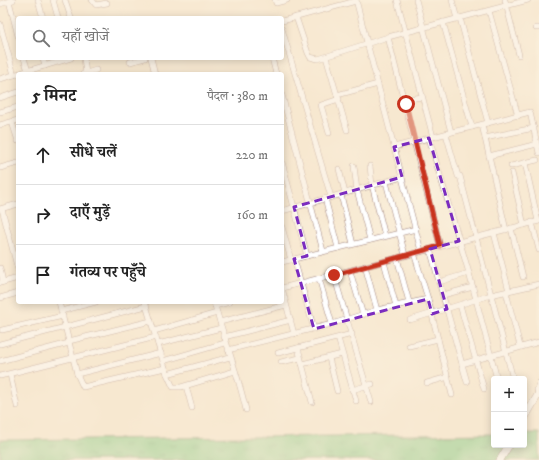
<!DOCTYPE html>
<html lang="hi">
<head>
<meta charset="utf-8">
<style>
  body { margin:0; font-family:"IM FELL DW Pica","Noto Serif Devanagari",serif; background:#f6f6f6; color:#222 }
  .controls { position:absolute; right:12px; bottom:12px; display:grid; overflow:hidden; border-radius:4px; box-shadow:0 2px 10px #0003 }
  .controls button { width:36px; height:36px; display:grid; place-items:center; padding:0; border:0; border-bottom:1px solid #e0e0e0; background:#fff; color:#222; font:20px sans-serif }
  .stop { position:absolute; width:12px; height:12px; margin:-9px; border:3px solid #c8321e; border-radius:50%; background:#fff }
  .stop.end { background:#c8321e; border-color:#fff; box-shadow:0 1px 4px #0008 }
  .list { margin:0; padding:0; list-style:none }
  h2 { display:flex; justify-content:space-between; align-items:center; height:52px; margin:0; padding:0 16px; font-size:17px }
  h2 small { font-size:13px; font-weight:400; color:#767676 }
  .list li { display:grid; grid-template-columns:26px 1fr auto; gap:12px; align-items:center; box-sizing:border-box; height:60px; padding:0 16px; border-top:1px solid #e0e0e0 }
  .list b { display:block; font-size:15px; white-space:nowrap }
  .list em { font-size:13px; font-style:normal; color:#767676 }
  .icon { flex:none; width:22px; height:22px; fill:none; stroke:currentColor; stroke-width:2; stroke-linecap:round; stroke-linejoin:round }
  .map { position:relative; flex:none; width:539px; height:460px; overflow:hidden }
  .search { position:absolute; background:#fff; box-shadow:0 2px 10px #0003; left:16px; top:16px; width:268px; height:44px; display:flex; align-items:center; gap:10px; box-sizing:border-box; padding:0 14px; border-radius:4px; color:#767676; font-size:15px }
  .panel { position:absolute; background:#fff; box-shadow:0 2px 10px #0003; left:16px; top:72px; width:268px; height:232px; border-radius:4px }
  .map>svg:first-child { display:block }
  .grass { fill:url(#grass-tufts); stroke:#687659 }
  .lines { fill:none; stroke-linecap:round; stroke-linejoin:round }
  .street-casing { stroke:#a0847e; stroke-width:6 }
  .secondary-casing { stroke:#a0847e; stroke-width:8 }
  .street { stroke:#fff; stroke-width:5 }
  .secondary { stroke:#fff; stroke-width:7 }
  .route { stroke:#c8321e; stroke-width:5 }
  .marked { fill:none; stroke:#7b2cbf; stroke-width:3; stroke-dasharray:8 5; stroke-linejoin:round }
</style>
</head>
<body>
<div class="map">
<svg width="539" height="460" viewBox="0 0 539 460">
  <defs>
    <pattern id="grass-tufts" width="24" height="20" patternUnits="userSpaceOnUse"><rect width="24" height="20" fill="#86cc87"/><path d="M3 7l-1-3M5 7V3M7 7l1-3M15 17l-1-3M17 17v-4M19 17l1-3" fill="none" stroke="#75af75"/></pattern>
  </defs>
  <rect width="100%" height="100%" fill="#fcf5e5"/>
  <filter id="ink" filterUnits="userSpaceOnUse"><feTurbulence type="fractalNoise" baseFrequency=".025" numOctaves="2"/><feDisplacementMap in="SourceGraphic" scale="8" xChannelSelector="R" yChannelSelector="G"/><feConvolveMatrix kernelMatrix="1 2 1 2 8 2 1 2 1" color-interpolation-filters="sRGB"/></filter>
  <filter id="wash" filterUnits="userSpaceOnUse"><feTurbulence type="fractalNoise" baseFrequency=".012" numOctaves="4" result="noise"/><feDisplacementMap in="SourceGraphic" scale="16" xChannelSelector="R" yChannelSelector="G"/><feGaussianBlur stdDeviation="0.9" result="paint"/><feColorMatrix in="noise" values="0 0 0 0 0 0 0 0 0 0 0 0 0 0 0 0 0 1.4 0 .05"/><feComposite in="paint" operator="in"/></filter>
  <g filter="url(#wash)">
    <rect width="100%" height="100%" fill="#f7e8d0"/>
    <path class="grass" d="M524 433H539V460H0V440L494 434V445H524Z"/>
  </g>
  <g filter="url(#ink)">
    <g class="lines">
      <defs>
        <g id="street">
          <path d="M38 0 43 18"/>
          <path d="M53 0 58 18"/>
          <path d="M65 0 71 18"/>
          <path d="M92 0 96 5 107 3"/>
          <path d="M275 0 276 3 287 0"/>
          <path d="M356 0 421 251"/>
          <path d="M397 0 433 137"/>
          <path d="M416 0 451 132"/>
          <path d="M452 0 457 19"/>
          <path d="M505 0 519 55"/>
          <path d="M9 1 18 36"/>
          <path d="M0 4 13 0"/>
          <path d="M489 11 518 116"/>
          <path d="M296 17 308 53 310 57 318 59 388 37 528 0"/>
          <path d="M460 18 488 123"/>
          <path d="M282 21 356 1"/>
          <path d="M443 22 472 127"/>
          <path d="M0 24 14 75"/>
          <path d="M536 28H539"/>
          <path d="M282 29 331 197"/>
          <path d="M388 37 440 246"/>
          <path d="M326 57 347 130"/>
          <path d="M24 58 28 71"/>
          <path d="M43 58 45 66"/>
          <path d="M84 58 86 74"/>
          <path d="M151 58 155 74"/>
          <path d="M272 58 276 74"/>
          <path d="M130 62 145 58"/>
          <path d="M83 74 96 70"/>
          <path d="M0 79 71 58"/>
          <path d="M282 95 323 251"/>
          <path d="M337 95 378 84"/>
          <path d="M0 98 18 92"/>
          <path d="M406 104 409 99 422 97"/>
          <path d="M0 112 18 107"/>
          <path d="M12 122 18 141"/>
          <path d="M0 125 18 120"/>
          <path d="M482 125 506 230"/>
          <path d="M329 133 321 105 339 99"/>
          <path d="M446 134 458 176"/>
          <path d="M429 138 469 273 497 379"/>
          <path d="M485 138 534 128"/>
          <path d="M394 147 530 112 537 144"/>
          <path d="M489 156 537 144 539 153"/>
          <path d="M282 162 307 256"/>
          <path d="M525 163 538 221"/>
          <path d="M354 166 357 190 370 240"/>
          <path d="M370 166 372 185 385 236"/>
          <path d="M511 166 537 160"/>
          <path d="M0 168 18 163"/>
          <path d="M339 169 345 193"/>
          <path d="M512 173 524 225"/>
          <path d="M460 176 513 379"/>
          <path d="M386 182 405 255"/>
          <path d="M341 195 353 244"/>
          <path d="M325 198 338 248"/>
          <path d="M0 209 18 204"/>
          <path d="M2 209 18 270"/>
          <path d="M282 211 402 177"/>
          <path d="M532 222 539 250"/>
          <path d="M282 227 291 260"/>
          <path d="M511 228 523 277"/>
          <path d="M494 233 509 291"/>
          <path d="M430 249 467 382"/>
          <path d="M414 253 428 299 452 395"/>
          <path d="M397 258 409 302"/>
          <path d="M294 259 314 329"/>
          <path d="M282 262 416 229"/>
          <path d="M384 262 396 306"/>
          <path d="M365 266 377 310"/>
          <path d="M0 268 3 282"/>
          <path d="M350 271 363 315"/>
          <path d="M334 275 371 402"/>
          <path d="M319 278 332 324"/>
          <path d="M439 282 469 273"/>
          <path d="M0 283 18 278"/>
          <path d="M282 288 539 221"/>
          <path d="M282 288 294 334"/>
          <path d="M506 292 520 346"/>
          <path d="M443 295 473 287"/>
          <path d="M0 298 18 293"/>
          <path d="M59 302 77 374 83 387 165 368"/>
          <path d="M145 302 167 374 173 387H181L235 371"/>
          <path d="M214 302C224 338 238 374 246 410"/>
          <path d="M460 305 484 389"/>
          <path d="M215 306 230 302"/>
          <path d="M61 311 96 302"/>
          <path d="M410 320 491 295 539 284"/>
          <path d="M220 322 286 305"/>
          <path d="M2 330 63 316"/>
          <path d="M154 331 217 313"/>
          <path d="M224 337 291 320"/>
          <path d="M338 338 356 401"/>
          <path d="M69 341 151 321"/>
          <path d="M0 344 146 306"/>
          <path d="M158 344 221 328"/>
          <path d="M409 346 438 339"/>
          <path d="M298 348 312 402"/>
          <path d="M228 350 332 324 377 310 428 299"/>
          <path d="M278 353 352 334"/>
          <path d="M329 358 337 391"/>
          <path d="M0 361 69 343"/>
          <path d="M163 361 225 343"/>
          <path d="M281 362 300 358"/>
          <path d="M302 364 342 354"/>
          <path d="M462 364 539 342"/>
          <path d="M10 374 17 406"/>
          <path d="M77 374 161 353"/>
          <path d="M167 374 230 357"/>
          <path d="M0 376 156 337"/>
          <path d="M427 383 448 377"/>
          <path d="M539 383 537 390 539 396"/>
          <path d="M186 386 192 408"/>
          <path d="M352 390 372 384"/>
        </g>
        <g id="secondary">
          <path d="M524 419 539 393"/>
          <path d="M500 460 509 445"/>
        </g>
      </defs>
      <use href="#street" class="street-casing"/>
      <use href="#secondary" class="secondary-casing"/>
      <use href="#street" class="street"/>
      <use href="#secondary" class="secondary"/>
    </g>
  </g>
  <g class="lines" filter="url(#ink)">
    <path class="route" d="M334 275 440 246 406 104"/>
  </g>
  <path d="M0 0H539V460H0ZM429 138 459 241 430 249 447 309 432 314 428 299 314 329 294 259 307 256 294 207 402 177 394 147Z" fill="#f7e8d0" fill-opacity=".55" fill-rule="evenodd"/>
  <path class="marked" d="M429 138 459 241 430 249 447 309 432 314 428 299 314 329 294 259 307 256 294 207 402 177 394 147Z"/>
</svg>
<div class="controls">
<button>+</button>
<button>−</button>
</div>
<div class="stop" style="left:406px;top:104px"></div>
<div class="stop end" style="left:334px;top:275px"></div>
<div class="search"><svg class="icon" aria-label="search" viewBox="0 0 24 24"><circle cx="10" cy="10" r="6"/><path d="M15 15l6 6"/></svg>यहाँ खोजें</div>
<section class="panel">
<h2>5 मिनट<small>पैदल · 380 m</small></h2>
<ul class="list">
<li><svg class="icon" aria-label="ahead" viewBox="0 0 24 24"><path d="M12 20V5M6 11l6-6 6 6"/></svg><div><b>सीधे चलें</b></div><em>220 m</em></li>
<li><svg class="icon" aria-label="right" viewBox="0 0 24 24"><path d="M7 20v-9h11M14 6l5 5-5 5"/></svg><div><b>दाएँ मुड़ें</b></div><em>160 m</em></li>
<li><svg class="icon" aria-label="arrive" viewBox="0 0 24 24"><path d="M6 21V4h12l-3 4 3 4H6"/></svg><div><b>गंतव्य पर पहुँचे</b></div></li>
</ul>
</section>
</div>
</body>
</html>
